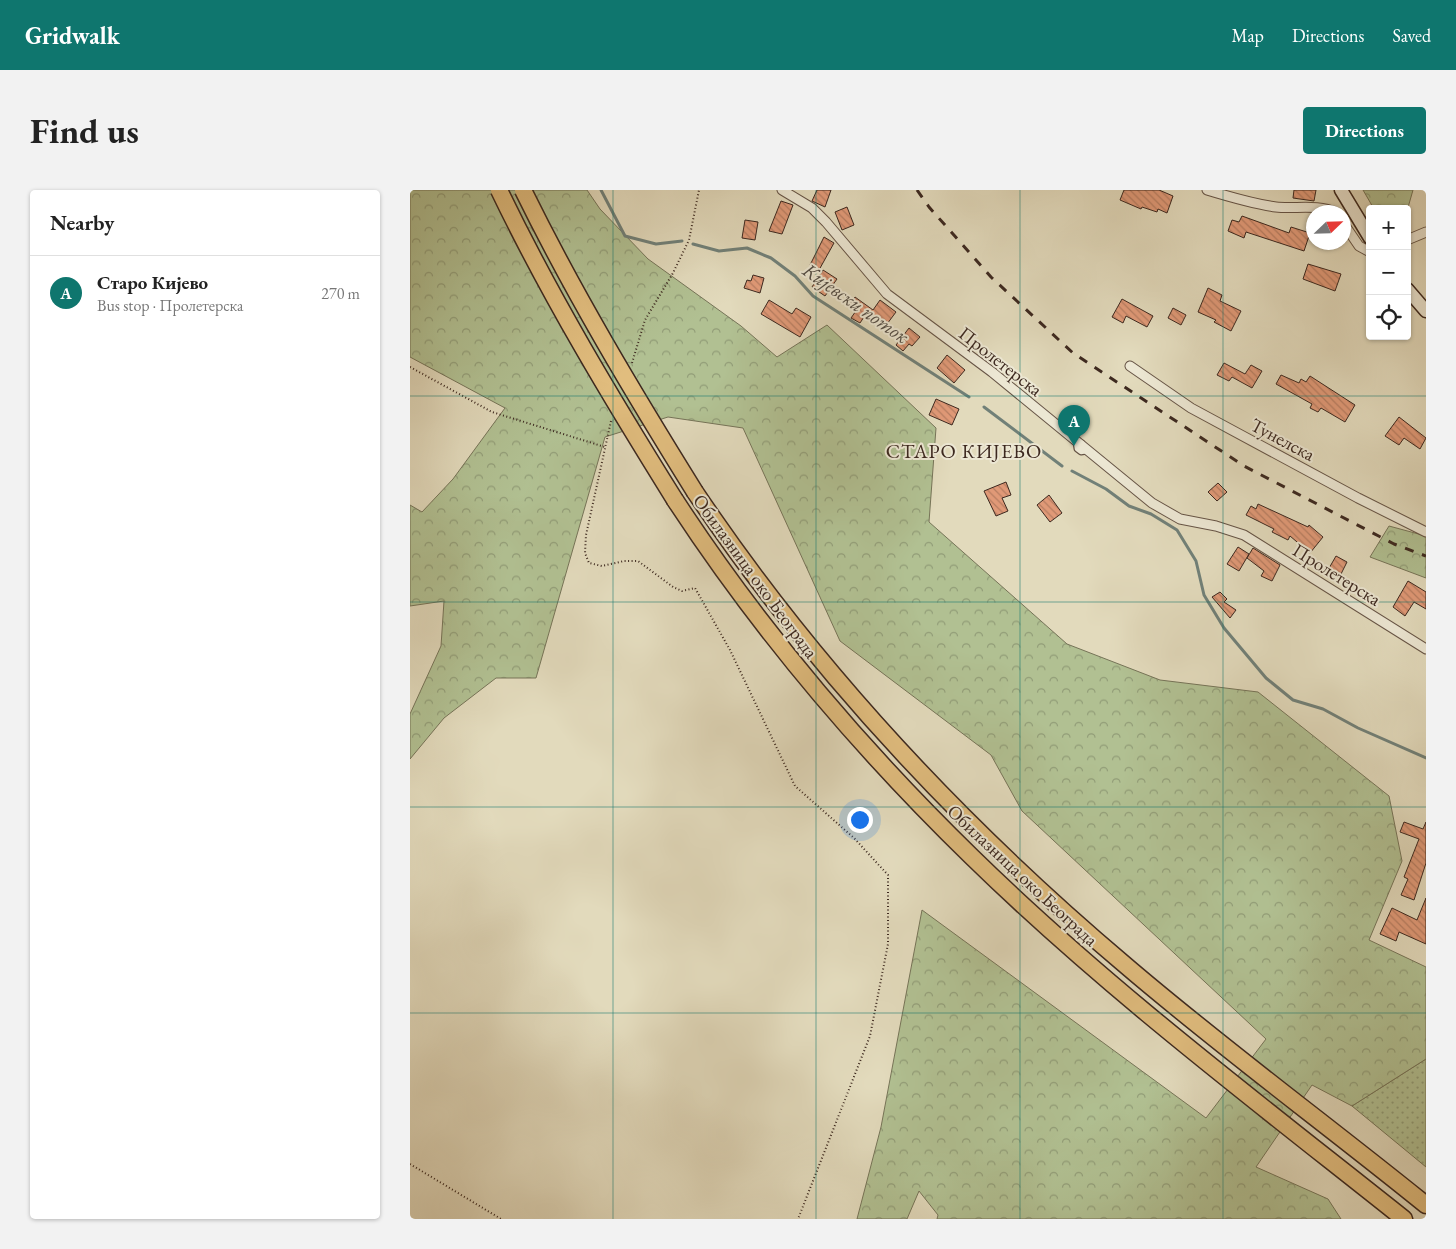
<!DOCTYPE html>
<html lang="en">
<head>
<meta charset="utf-8">
<style>
  body { margin:0; font-family:"EB Garamond",serif; background:#f2f2f2; color:#222 }
  .controls { position:absolute; right:15px; top:15px; display:grid; overflow:hidden; border-radius:5px; box-shadow:0 1px 4px #0004 }
  .controls button { width:45px; height:45px; display:grid; place-items:center; padding:0; border:0; border-bottom:1px solid #e0e0e0; background:#fff; color:#222; font:25px sans-serif }
  .compass { position:absolute; left:896px; top:15px; width:45px; height:45px; border-radius:50%; background:#fff; box-shadow:0 1px 4px #0004; rotate:67deg }
  .you { position:absolute; left:449px; top:629px; width:18px; height:18px; margin:-12px; border:4px solid #fff; border-radius:50%; background:#1a73e8; box-shadow:0 0 0 8px #1a73e833 }
  .badge { display:grid; place-items:center; width:32px; height:32px; border-radius:50%; background:#0f766e; color:#fff; font-size:16px; font-weight:700 }
  .pin { position:absolute; translate:-50% -41px; filter:drop-shadow(0 1px 2px #0008) }
  .pin::after { content:''; position:absolute; top:26px; width:18px; height:15px; background:inherit; clip-path:polygon(0 0,100% 0,50% 100%) }
  .list { margin:0; padding:0; list-style:none }
  h2 { display:flex; justify-content:space-between; align-items:center; height:65px; margin:0; padding:0 20px; font-size:21px }
  h2 small { font-size:16px; font-weight:400; color:#767676 }
  .list li { display:grid; grid-template-columns:32px 1fr auto; gap:15px; align-items:center; box-sizing:border-box; height:75px; padding:0 20px; border-top:1px solid #e0e0e0 }
  .list b { display:block; font-size:19px; white-space:nowrap }
  .list p { margin:0; font-size:16px; white-space:nowrap; color:#767676 }
  .list em { font-size:16px; font-style:normal; color:#767676 }
  .icon { flex:none; width:28px; height:28px; fill:none; stroke:currentColor; stroke-width:2; stroke-linecap:round; stroke-linejoin:round }
  .map { position:relative; flex:none; width:1016px; height:1029px; overflow:hidden; border-radius:5px }
  header { display:flex; align-items:center; gap:30px; box-sizing:border-box; height:70px; padding:0 25px; background:#0f766e; color:#fff }
  header strong { font-size:24px }
  nav { display:flex; gap:28px; margin-inline-start:auto; font-size:18px }
  .intro { display:flex; align-items:center; justify-content:space-between; box-sizing:border-box; height:120px; padding:0 30px }
  h1 { margin:0; font-size:35px }
  .button { padding:12px 22px; border-radius:5px; background:#0f766e; color:#fff; font-size:18px; font-weight:700 }
  main { display:flex; gap:30px; padding:0 30px }
  aside { flex:1; background:#fff; border-radius:5px; box-shadow:0 1px 4px #0004 }
  .map>svg:first-child { display:block }
  .grass { fill:url(#grass-dots); stroke:#767458 }
  .forest { fill:url(#forest-crowns); stroke:#767458 }
  .lines { fill:none; stroke-linecap:round; stroke-linejoin:round }
  .stream { stroke:#718078; stroke-width:3 }
  .building { fill:url(#building-back-hatch); stroke:#3c281f }
  .lane-casing { stroke:#665446; stroke-width:7 }
  .street-casing { stroke:#665446; stroke-width:11 }
  .secondary-casing { stroke:#3c281f; stroke-width:15 }
  .highway-casing { stroke:#3c281f; stroke-width:19 }
  .path { stroke:#3c281f; stroke-width:2; stroke-dasharray:1 2.5; stroke-linecap:butt }
  .lane { stroke:#ece7d3; stroke-width:4.5 }
  .street { stroke:#ece7d3; stroke-width:9 }
  .secondary { stroke:#ece7d3; stroke-width:12 }
  .highway { stroke:#e1bd7e; stroke-width:16 }
  .rail { stroke:#3c281f; stroke-width:3; stroke-dasharray:9 9; stroke-linecap:butt }
  .highway-bridge-casing { stroke:#3c281f; stroke-width:19; stroke-linecap:butt }
  .highway-bridge { stroke:#e1bd7e; stroke-width:16 }
  .grid { fill:none; stroke:#0f766e; stroke-width:1; stroke-opacity:0.55 }
  .labels { text-anchor:middle; stroke-width:4; stroke-linejoin:round; paint-order:stroke }
  .street-label { font-size:19px; fill:#3c281f; stroke:#ece7d3 }
  .water-label { font-size:20px; font-style:italic; fill:#524c44; stroke:#ece7d3 }
  .neighbourhood-label { font-size:20px; letter-spacing:1px; fill:#3c281f; stroke:#ece7d3 }
</style>
</head>
<body>
<header>
<strong>Gridwalk</strong>
<nav><a>Map</a><a>Directions</a><a>Saved</a></nav>
</header>
<div class="intro"><h1>Find us</h1><a class="button">Directions</a></div>
<main>
<aside>
<h2>Nearby<small></small></h2>
<ul class="list">
<li><span class="badge">A</span><div><b>Старо Кијево</b><p>Bus stop · Пролетерска</p></div><em>270 m</em></li>
</ul>
</aside>
<div class="map">
<svg width="1016" height="1029" viewBox="0 0 1016 1029">
  <defs>
    <pattern id="grass-dots" width="8" height="8" patternUnits="userSpaceOnUse" patternTransform="scale(1.25)"><rect width="8" height="8" fill="#b1c092"/><path d="M2 2h.1M6 6h.1" fill="none" stroke="#919c77" stroke-width="1.8" stroke-linecap="round"/></pattern>
    <pattern id="forest-crowns" width="20" height="18" patternUnits="userSpaceOnUse" patternTransform="scale(1.25)"><rect width="20" height="18" fill="#b1c092"/><path d="M2 6a3 3 0 1 1 6 0M12 15a3 3 0 1 1 6 0" fill="none" stroke="#919c77"/></pattern>
    <pattern id="building-back-hatch" width="6" height="6" patternUnits="userSpaceOnUse" patternTransform="scale(1.25)"><rect width="6" height="6" fill="#e09977"/><path d="M-1 5l2 2M0 0l6 6M5-1l2 2" fill="none" stroke="#b77d61"/></pattern>
  </defs>
  <rect width="100%" height="100%" fill="#e2dabc"/>
  <filter id="stains"><feTurbulence type="fractalNoise" baseFrequency=".004" numOctaves="4"/><feColorMatrix values="0 0 0 0 .2 0 0 0 0 .09 0 0 0 0 .02 0 0 0 .5 -.17"/></filter>
  <radialGradient id="worn" r=".72"><stop offset=".6" stop-color="#630" stop-opacity="0"/><stop offset="1" stop-color="#630" stop-opacity=".3"/></radialGradient>
  <path class="grass" d="M1016 869V977L942 916Z"/>
  <g class="forest">
    <path d="M0 0H177L190 19 238 69 331 136 367 167 417 135 526 238 519 332 657 454 750 490 848 502 979 606 992 671 959 750 1016 777V869L942 916 902 895 846 977 918 1009 931 1029H527L528 1025 509 1001 497 1029H447L471 937 512 720 796 928 856 849 612 621 581 565 430 451 333 238 258 227 195 247 126 488H86L34 528 0 569V524L31 456 34 411 0 416V315L12 322 43 289 95 218 0 167Z"/>
    <path d="M953 0H1003L997 21V19H964Z"/>
    <path d="M979 336 1016 346V388L960 367Z"/>
  </g>
  <g class="lines">
    <g class="stream">
      <path d="M191 0 215 46 246 54 272 51"/>
      <path d="M283 54 309 61 337 58 361 68 385 86 403 106 559 207"/>
      <path d="M574 217 652 276"/>
      <path d="M662 281 696 299 719 316 741 324 767 340 786 371 794 405 814 438 856 488 883 510 913 519 948 538 1016 568"/>
    </g>
  </g>
  <g class="building">
    <path d="M407 0H421L415 17 402 11Z"/>
    <path d="M714 0H749L763 6 757 23 748 19 747 22 732 17 731 19 710 10Z"/>
    <path d="M884 0H906L904 11 883 8Z"/>
    <path d="M371 11 383 15 372 44 359 41Z"/>
    <path d="M437 17 444 35 432 40 425 22Z"/>
    <path d="M832 26 879 43 881 37 900 43 894 61 836 42 834 48 818 41 822 30 829 32Z"/>
    <path d="M335 30 348 32 345 50 332 48Z"/>
    <path d="M414 47 424 53 409 80 400 75Z"/>
    <path d="M898 74 931 84 925 101 893 89Z"/>
    <path d="M413 80 427 89 415 106 402 97Z"/>
    <path d="M343 85 354 88 350 103 334 98 337 90 341 91Z"/>
    <path d="M798 98 812 105 810 111 831 121 821 141 804 132 806 130 788 122Z"/>
    <path d="M445 107 463 120 470 110 486 122 474 138 456 124 450 133 441 128 448 118 441 113Z"/>
    <path d="M712 109 743 126 737 137 716 126 713 133 702 127Z"/>
    <path d="M359 110 382 124 386 118 401 127 390 147 351 124Z"/>
    <path d="M763 118 776 125 771 135 758 128Z"/>
    <path d="M499 138 510 147 502 156 499 154 493 161 486 155Z"/>
    <path d="M537 165 555 180 544 193 527 178Z"/>
    <path d="M814 173 835 184 841 175 852 181 842 198 822 187 819 191 807 185Z"/>
    <path d="M871 185 889 193 891 189 896 192 900 186 945 215 935 232 911 218 908 222 900 218 902 214 866 194Z"/>
    <path d="M526 209 549 219 542 235 519 225Z"/>
    <path d="M989 227 1016 248 1010 259 994 248 989 255 975 246Z"/>
    <path d="M596 292 601 305 592 308 598 321 586 326 574 301Z"/>
    <path d="M808 293 817 302 807 311 798 302Z"/>
    <path d="M639 305 652 323 640 332 627 315Z"/>
    <path d="M848 314 898 337 899 335 913 347 900 363 880 346 878 350 862 342 864 339 836 325 841 316 846 319Z"/>
    <path d="M828 357 839 364 829 381 817 374Z"/>
    <path d="M843 358 870 375 862 391 851 386 854 381 837 368Z"/>
    <path d="M926 366 937 372 930 386 918 380Z"/>
    <path d="M998 391 1016 402V419L1004 412 995 426 983 417Z"/>
    <path d="M810 402 817 409 814 412 826 420 820 428 802 407Z"/>
    <path d="M994 632 1013 639 1016 632V673L1004 710 991 705 998 689 994 687 1009 649 990 642Z"/>
    <path d="M1016 708V754L989 742 986 751 970 744 982 718 1007 730Z"/>
  </g>
  <g class="lines">
    <defs>
      <path id="lane" d="M666 252 672 253 677 261 671 262 667 259Z"/>
      <g id="street">
        <path d="M372 0 402 18 416 32 477 104 582 182 742 313 770 329 806 336 834 345 1016 459"/>
        <path d="M797 0C820 7 843 14 866 17 884 19 909 14 925 22"/>
        <path d="M934 34 949 56 960 62"/>
        <path d="M997 50 1016 42"/>
        <path d="M720 176 781 218 948 308 1016 342"/>
      </g>
      <g id="secondary">
        <path d="M931 0 960 48"/>
        <path d="M997 99 1016 121"/>
      </g>
      <g id="highway">
        <path d="M285 302C404 479 551 636 714 774 812 858 916 934 1016 1015"/>
        <path d="M265 310C350 440 451 559 562 667 696 798 847 912 994 1029"/>
      </g>
    </defs>
    <use href="#lane" class="lane-casing"/>
    <use href="#street" class="street-casing"/>
    <use href="#secondary" class="secondary-casing"/>
    <use href="#highway" class="highway-casing"/>
    <g class="path">
      <path d="M222 173 235 130 263 83 279 50 289 0"/>
      <path d="M0 177 82 222 195 257"/>
      <path d="M201 231 176 345 175 363 179 373 192 376 214 371H228L263 397 272 401 285 398 320 460 385 596 444 648 478 685V754L460 846 388 1029"/>
      <path d="M0 974 91 1029"/>
    </g>
    <use href="#lane" class="lane"/>
    <use href="#street" class="street"/>
    <use href="#secondary" class="secondary"/>
    <use href="#highway" class="highway"/>
    <path class="rail" d="M507 0 519 17 581 87 663 163 834 276 984 354 1016 366"/>
    <defs>
      <g id="highway-bridge">
        <path d="M89 0C141 108 202 209 265 310"/>
        <path d="M113 0C164 104 224 204 285 302"/>
      </g>
    </defs>
    <use href="#highway-bridge" class="highway-bridge-casing"/>
    <use href="#highway-bridge" class="highway-bridge"/>
  </g>
  <path class="grid" d="M203 0V1029M406 0V1029M610 0V1029M813 0V1029M0 206H1016M0 412H1016M0 617H1016M0 823H1016"/>
  <g class="labels">
    <g class="street-label">
      <text transform="translate(591 171) rotate(38)" y="7">Пролетерска</text>
      <text transform="translate(873 249) rotate(28)" y="7">Тунелска</text>
      <text transform="translate(927 384) rotate(32)" y="7">Пролетерска</text>
      <text transform="translate(346 386) rotate(54)" y="7">Обилазница око Београда</text>
      <text transform="translate(613 685) rotate(43)" y="7">Обилазница око Београда</text>
    </g>
    <g class="water-label">
      <text transform="translate(446 113) rotate(35)" y="7">Кијевски поток</text>
    </g>
    <g class="neighbourhood-label">
      <text x="554" y="268">СТАРО КИЈЕВО</text>
    </g>
  </g>
  <rect width="100%" height="100%" filter="url(#stains)"/>
  <rect width="100%" height="100%" fill="url(#worn)"/>
</svg>
<div class="controls">
<button>+</button>
<button>−</button>
<button><svg class="icon" aria-label="locate" viewBox="0 0 24 24"><circle cx="12" cy="12" r="6"/><path d="M12 2v4M12 18v4M2 12h4M18 12h4"/></svg></button>
</div>
<svg class="compass" viewBox="-18 -18 36 36"><path d="M0-13l5 13h-10z" fill="#e53935"/><path d="M0 13l5-13h-10z" fill="#767676"/></svg>
<div class="you"></div>
<div class="pin badge" style="left:664px;top:256px">A</div>
</div>
</main>
</body>
</html>
